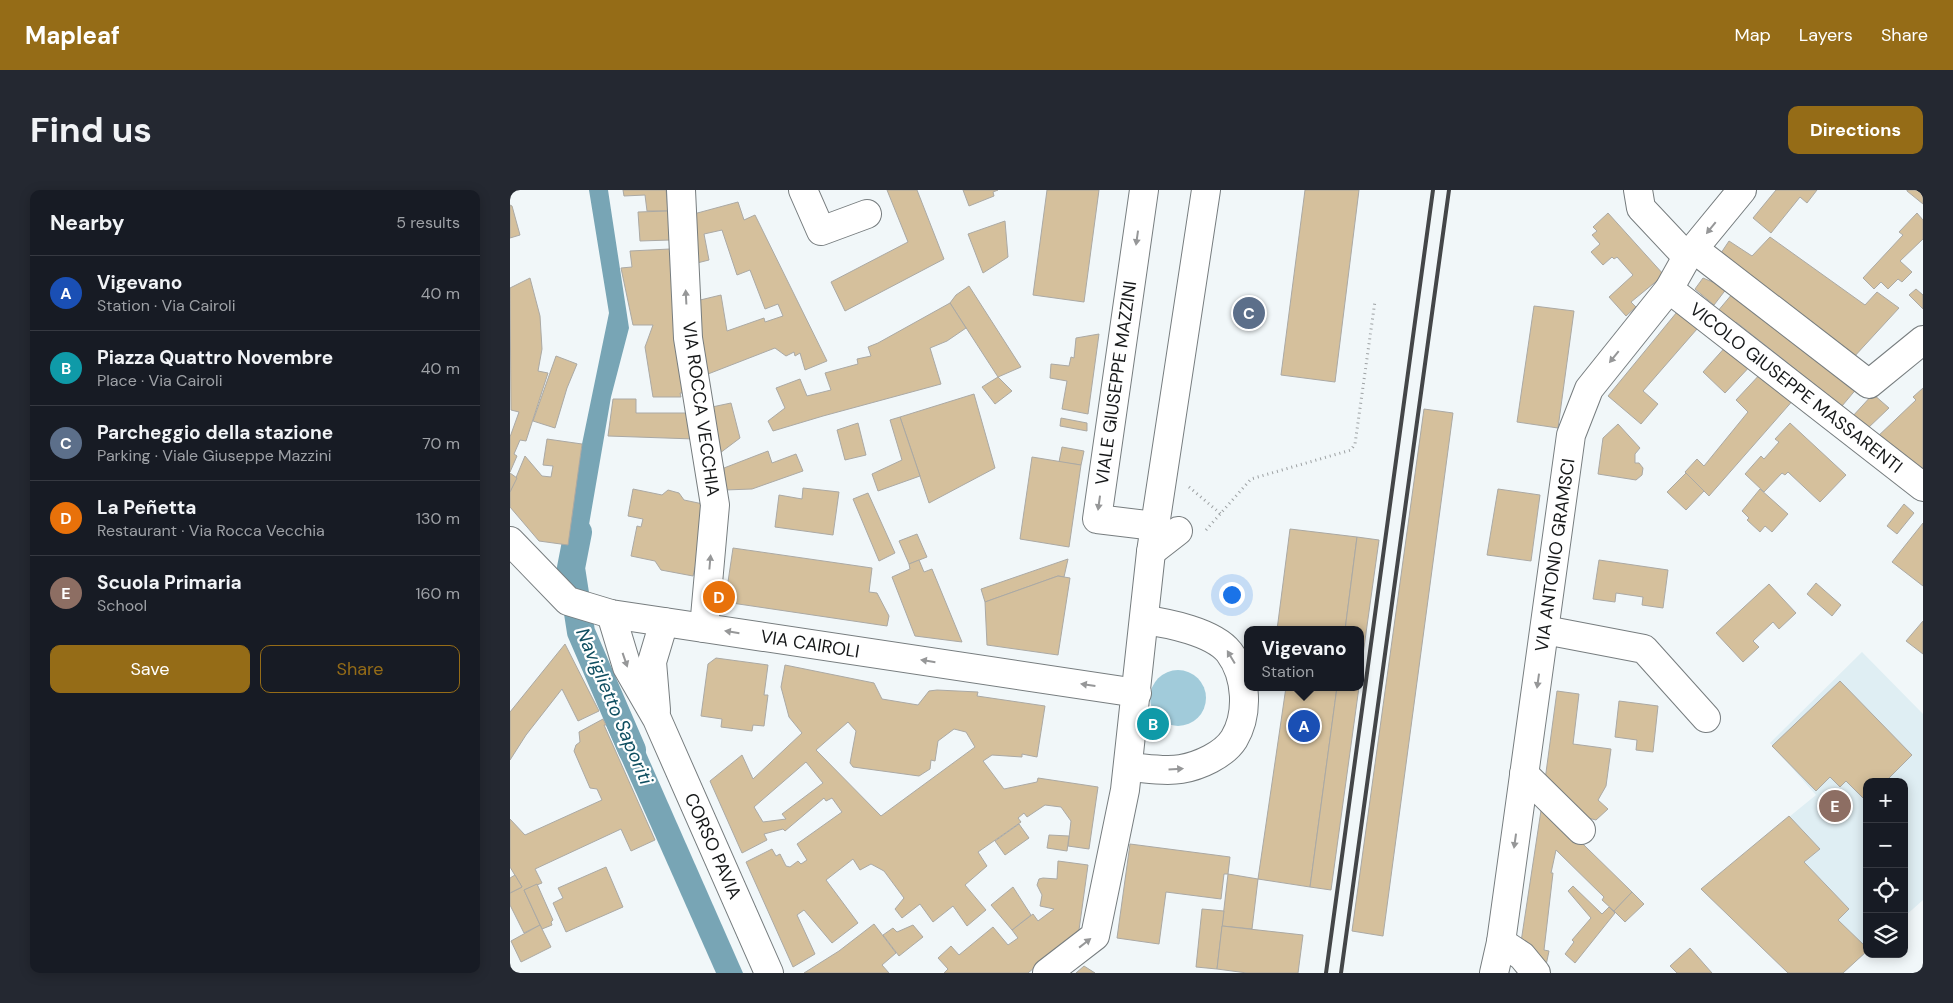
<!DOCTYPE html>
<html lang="en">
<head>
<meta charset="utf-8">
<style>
  body { margin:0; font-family:"DM Sans",sans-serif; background:#242831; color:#f1f3f6 }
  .controls { position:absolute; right:15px; bottom:15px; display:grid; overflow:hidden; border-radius:10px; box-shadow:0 2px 12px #0003 }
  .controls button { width:45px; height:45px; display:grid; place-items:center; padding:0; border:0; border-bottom:1px solid #363941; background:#171b24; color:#f1f3f6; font:25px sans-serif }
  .you { position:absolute; left:721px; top:404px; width:18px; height:18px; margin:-12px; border:4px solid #fff; border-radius:50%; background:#1a73e8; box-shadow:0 0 0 8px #1a73e833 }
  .badge { display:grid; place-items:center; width:32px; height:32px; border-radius:50%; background:#956c17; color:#fff; font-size:16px; font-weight:700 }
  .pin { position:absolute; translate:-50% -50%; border:2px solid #fff; box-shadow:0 1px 5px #0006 }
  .popup { position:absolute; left:734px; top:436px; width:120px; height:65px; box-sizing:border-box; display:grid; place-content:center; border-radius:10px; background:#171b24; filter:drop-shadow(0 1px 4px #0005); font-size:16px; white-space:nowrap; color:#9ea1a6 }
  .popup b { font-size:19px; color:#f1f3f6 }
  .popup::after { content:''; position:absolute; left:50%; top:100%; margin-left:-10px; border:10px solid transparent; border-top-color:#171b24 }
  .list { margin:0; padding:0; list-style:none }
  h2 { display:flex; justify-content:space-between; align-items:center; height:65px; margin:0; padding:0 20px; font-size:21px }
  h2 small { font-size:16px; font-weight:400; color:#9ea1a6 }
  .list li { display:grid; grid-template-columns:32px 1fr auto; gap:15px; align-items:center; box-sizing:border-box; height:75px; padding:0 20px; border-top:1px solid #363941 }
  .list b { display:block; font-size:19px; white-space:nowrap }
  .list p { margin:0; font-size:16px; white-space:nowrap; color:#9ea1a6 }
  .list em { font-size:16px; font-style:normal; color:#9ea1a6 }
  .actions { display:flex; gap:10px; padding:15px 20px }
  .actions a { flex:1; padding:11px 0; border:1px solid #956c17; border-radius:10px; text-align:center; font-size:18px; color:#956c17 }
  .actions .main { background:#956c17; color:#fff }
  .icon { flex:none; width:28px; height:28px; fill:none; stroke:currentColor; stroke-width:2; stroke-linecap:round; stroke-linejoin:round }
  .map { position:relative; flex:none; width:1413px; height:783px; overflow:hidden; border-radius:10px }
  header { display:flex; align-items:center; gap:30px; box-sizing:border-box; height:70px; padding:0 25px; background:#956c17; color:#fff }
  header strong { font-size:24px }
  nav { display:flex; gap:28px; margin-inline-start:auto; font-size:18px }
  .intro { display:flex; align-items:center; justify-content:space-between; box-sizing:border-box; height:120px; padding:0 30px }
  h1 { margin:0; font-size:35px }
  .button { padding:12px 22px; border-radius:10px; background:#956c17; color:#fff; font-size:18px; font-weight:700 }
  main { display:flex; gap:30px; padding:0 30px }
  aside { flex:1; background:#171b24; border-radius:10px; box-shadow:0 2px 12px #0003 }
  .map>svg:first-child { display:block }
  .built { fill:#dfeef3 }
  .green { fill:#a1cbda }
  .water { fill:#78a5b5 }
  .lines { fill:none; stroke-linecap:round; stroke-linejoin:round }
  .canal { stroke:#78a5b5; stroke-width:28 }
  .building { fill:#d5c09c; stroke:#aba9a4; fill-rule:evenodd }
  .minor-casing { stroke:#777d7f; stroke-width:30 }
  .path { stroke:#9da1a3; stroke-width:3; stroke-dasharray:1 4; stroke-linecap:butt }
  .minor { stroke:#fff; stroke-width:28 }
  .rail { stroke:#444648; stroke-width:4 }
  .oneway { fill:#969798 }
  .labels { text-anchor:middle; stroke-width:4.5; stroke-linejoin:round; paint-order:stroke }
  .street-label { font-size:18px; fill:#161819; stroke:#fff }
  .water-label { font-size:19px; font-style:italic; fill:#104f61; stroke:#fff }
</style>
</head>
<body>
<header>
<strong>Mapleaf</strong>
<nav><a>Map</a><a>Layers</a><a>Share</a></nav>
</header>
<div class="intro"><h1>Find us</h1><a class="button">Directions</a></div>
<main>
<aside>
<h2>Nearby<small>5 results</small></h2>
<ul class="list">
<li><span class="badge" style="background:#1a4fb4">A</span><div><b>Vigevano</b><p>Station · Via Cairoli</p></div><em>40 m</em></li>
<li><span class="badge" style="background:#0f9aa8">B</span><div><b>Piazza Quattro Novembre</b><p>Place · Via Cairoli</p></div><em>40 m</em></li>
<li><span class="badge" style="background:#5c6f8a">C</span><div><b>Parcheggio della stazione</b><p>Parking · Viale Giuseppe Mazzini</p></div><em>70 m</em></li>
<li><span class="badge" style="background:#e8710a">D</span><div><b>La Peñetta</b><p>Restaurant · Via Rocca Vecchia</p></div><em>130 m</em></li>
<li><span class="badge" style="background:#8d6e63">E</span><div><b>Scuola Primaria</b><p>School</p></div><em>160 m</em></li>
</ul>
<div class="actions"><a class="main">Save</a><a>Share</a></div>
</aside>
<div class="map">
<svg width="1413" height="783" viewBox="0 0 1413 783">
  <rect width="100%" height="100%" fill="#f1f7f9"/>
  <path class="built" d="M1352 462 1413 524V710L1394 727V592H1357V761L1333 783H1278L1191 699 1306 605 1260 553Z"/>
  <circle class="green" cx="668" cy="508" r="28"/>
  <g class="water">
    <path d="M79 0H98L119 138 101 207 71 381 53 375 72 254 99 123Z"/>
    <path d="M60 438 81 445 110 503 95 514Z"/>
    <path d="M118 522 233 783H206L96 535 102 529Z"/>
  </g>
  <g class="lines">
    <path class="canal" d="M68 342 61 378 71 442 122 560"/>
  </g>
  <g class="building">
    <path d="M113 0H156L158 21H137L135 5 114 6Z"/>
    <path d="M377 0H407L434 69 335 121 321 92 398 52Z"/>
    <path d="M453 0H488L483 2 484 6 459 16Z"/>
    <path d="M537 0H589L574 112 523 105Z"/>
    <path d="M795 0H849L825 192 771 185Z"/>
    <path d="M1266 0H1307L1297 13 1290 7 1261 43 1243 28Z"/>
    <path d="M1413 0V14L1397 1V0Z"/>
    <path d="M228 12 234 30 245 25 317 171 295 180 290 163 285 166 284 162 276 166 265 158 198 184 189 151 186 111 211 105 217 141 254 128 255 132 273 126 268 114 255 119 240 80 227 85 212 40 194 44 199 70 183 74 180 25Z"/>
    <path d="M0 15 2 16 10 45 0 48Z"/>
    <path d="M158 21 160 50 130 51 128 22Z"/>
    <path d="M1098 23 1154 85 1121 112 1126 117 1116 126 1099 107 1123 85 1107 67 1104 69 1102 67 1093 75 1081 62 1090 54 1082 45 1087 41 1083 37Z"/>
    <path d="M1407 23 1413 30V49L1390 71 1402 82 1392 92 1388 89 1378 99 1371 92 1364 99 1353 88 1393 45 1389 42Z"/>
    <path d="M495 31 498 67 473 83 458 44Z"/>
    <path d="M1260 47 1355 115 1367 102 1389 118 1343 168 1207 69 1219 51 1242 66Z"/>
    <path d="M160 59 176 203H170L171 207H143L135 157 143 135H123L111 78 122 77 120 61Z"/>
    <path d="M20 88 30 126 32 159 28 181 38 183 16 251 10 250 4 264 7 266 0 282V247L9 222 1 220 0 98Z"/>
    <path d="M1193 88 1217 98 1204 115 1185 99Z"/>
    <path d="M459 96 511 177 488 187 440 113 446 105Z"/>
    <path d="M1406 99 1413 105V119L1399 105Z"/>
    <path d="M1223 103 1348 197 1332 216 1226 132 1219 141 1202 128Z"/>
    <path d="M440 113 456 138 437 151 420 158 431 194 313 226 263 241 258 231 275 218 266 198 290 189 297 206 321 200 315 183 348 174 347 169 361 166 358 157 368 153Z"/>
    <path d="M1024 116 1064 121 1048 238 1007 232Z"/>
    <path d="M1167 122 1187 139 1133 201 1148 214 1131 234 1098 206Z"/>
    <path d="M589 144 578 224 552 219 557 191 540 188 541 174 559 176 561 167 564 168 566 148Z"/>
    <path d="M1218 154 1243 173 1215 203 1193 182Z"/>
    <path d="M46 166 67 174 57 198 45 238 23 231Z"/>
    <path d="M1253 181 1285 208 1199 306 1175 282 1187 269 1194 276 1238 222 1226 210Z"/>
    <path d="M488 187 502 201 485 214 472 197Z"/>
    <path d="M1413 198V280L1365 249 1406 210 1403 207Z"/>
    <path d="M464 204 485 278 419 313 390 227Z"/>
    <path d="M1363 204 1379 218 1357 239 1342 227Z"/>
    <path d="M103 209H126V223H179L184 249 98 246Z"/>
    <path d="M221 213 230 248 210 263 202 217Z"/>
    <path d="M914 219 943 223 873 746 842 741Z"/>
    <path d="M390 227 410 286 368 301 362 284 392 270 380 230Z"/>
    <path d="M551 228 577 233V241L550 236Z"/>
    <path d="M348 233 356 265 335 270 327 240Z"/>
    <path d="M1280 233 1336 285 1310 312 1278 282 1275 285 1272 283 1254 302 1235 284 1251 266 1254 269 1269 252 1265 249Z"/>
    <path d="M1108 234 1130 258 1125 264V273H1129L1133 278 1132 285 1126 290 1088 284 1093 248Z"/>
    <path d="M37 249 72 254 58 355 29 351 0 317V302L15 266 32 286 41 287 43 276 33 275Z"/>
    <path d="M552 257 574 261 571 275 549 272Z"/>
    <path d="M258 261 262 273 286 264 293 281 242 299 215 300 214 278Z"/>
    <path d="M522 267 571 275 559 357 510 349Z"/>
    <path d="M0 283 7 288 0 302Z"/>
    <path d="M1176 283 1194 301 1176 320 1157 302Z"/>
    <path d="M293 298 329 302 323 345 265 337 269 305 292 309Z"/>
    <path d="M123 299 152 305 158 300 169 303 174 310 193 314 187 377H185L183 386 151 380 145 371 121 366 127 336 131 337 133 329 118 326Z"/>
    <path d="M988 299 1030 305 1021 371 977 365Z"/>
    <path d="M1250 299 1278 324 1262 342 1255 336 1250 342 1237 330 1239 328 1232 321Z"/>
    <path d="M358 303 385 363 369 371 343 309Z"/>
    <path d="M1394 314 1404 323 1387 344 1377 336Z"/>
    <path d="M1413 333V396L1382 372Z"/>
    <path d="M780 339 847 347 835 440H767Z"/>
    <path d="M407 344 417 367 399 374 389 351Z"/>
    <path d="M847 347 869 350 850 486V440H835Z"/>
    <path d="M223 358 362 378 359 402 367 403 379 426 377 436 215 412Z"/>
    <path d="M558 369 554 387 548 386 475 412 471 399Z"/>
    <path d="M409 370 414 382 422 379 452 452 405 446 382 387 400 379 399 374Z"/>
    <path d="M1089 370 1158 380 1153 418 1132 415 1133 407 1106 403 1105 412 1083 409Z"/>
    <path d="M548 386 560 388 548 465 477 455 475 412Z"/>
    <path d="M1306 393 1331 415 1322 426 1297 404Z"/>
    <path d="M1259 394 1286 423 1269 439 1263 432 1243 451 1249 457 1233 472 1206 443Z"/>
    <path d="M1413 431V464L1396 451Z"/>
    <path d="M55 454 89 521 68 531 52 499 16 545 0 570V522Z"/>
    <path d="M206 468 258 475 254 505H258L254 536 243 535 242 541 211 537 212 529 191 526 198 474Z"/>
    <path d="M275 475 364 493 372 509 408 515 419 501 427 500 468 502 467 506 535 516 527 567 512 564V567L482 565 473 571 494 599 527 592 528 588 588 597 579 659 558 656 561 631 551 617 535 615 517 627 514 623 508 628 511 632 468 662 477 676 455 695 476 720 457 736 443 716 423 732 410 714 392 728 385 719 394 708 374 681 361 674 350 680 343 669 316 690 348 733 322 753 294 720 287 725 305 764 283 777 236 672 262 659 266 666 270 664 276 676 280 677 288 671 291 674 297 670 287 654 332 622 322 608 316 611 314 608 275 641 273 639 254 644 257 650 232 663 200 591 232 565 243 589 292 543 279 527 271 497ZM338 532 346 541 340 573 343 577 409 586 420 579 421 570 425 571 428 551 444 539 456 542 465 557 371 626 306 560ZM296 572 313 593 272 624 276 629 253 632 244 617Z"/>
    <path d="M1330 491 1402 565 1375 592H1357L1356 611 1336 591 1330 597 1320 587 1306 601 1262 556Z"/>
    <path d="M776 497H827L800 697 748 689Z"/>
    <path d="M827 497H849L821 700 800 697Z"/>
    <path d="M1047 501 1069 504 1063 554 1101 559 1096 596 1088 610 1098 619 1086 630 1078 628 1035 590Z"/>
    <path d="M1109 511 1148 516 1143 562 1126 560 1127 550 1105 547Z"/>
    <path d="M93 529 96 535H94L145 650 121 661 111 639 25 679 32 693 14 700 30 735 14 743 0 715V703L12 697 0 677V629L15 645 92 610 87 599 80 598 64 561 66 555 70 552 69 542Z"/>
    <path d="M1032 614 1122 702 1104 721 1092 710 1094 707 1046 660 1041 683H1043L1034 760 1039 761 1035 780 1011 752Z"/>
    <path d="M1279 626 1310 659 1294 672 1339 719 1328 730 1357 758V761L1333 783H1278L1191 699Z"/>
    <path d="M509 634 519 648 495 665 485 651Z"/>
    <path d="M539 645 559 646 557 661 537 658Z"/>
    <path d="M620 654 720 667 718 684H714L711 709 656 702 649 754 607 748Z"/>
    <path d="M548 671 578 675 569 740 518 783H434L438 779 428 768 441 756 449 765 483 737 498 755 508 748 502 740 523 724 528 731 544 719 530 716 532 705 527 695 529 689 533 688 547 689Z"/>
    <path d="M96 677 113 717 56 742 43 713 53 708 48 698Z"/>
    <path d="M718 684 748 689 742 739 712 736Z"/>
    <path d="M5 685 12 697 0 703V688Z"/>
    <path d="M27 694 43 730 41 732 42 735 32 739 14 700Z"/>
    <path d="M1063 696 1092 724 1099 717 1105 723 1065 773 1055 764 1064 752 1062 750 1081 728 1058 701Z"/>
    <path d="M503 697 521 725 502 740 481 715Z"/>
    <path d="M1122 702 1134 714 1115 732 1104 721Z"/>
    <path d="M692 719 714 721 707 779 686 777Z"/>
    <path d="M364 734 386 763 372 775 379 783H294L329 761Z"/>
    <path d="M30 735 41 757 11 772 1 751Z"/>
    <path d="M403 735 413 747 389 766 373 745 383 738 387 742Z"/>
    <path d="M712 736 793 745 788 783H737L707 779Z"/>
    <path d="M1180 758 1202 783H1167L1160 776Z"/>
    <path d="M574 776 585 783H566Z"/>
  </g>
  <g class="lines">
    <defs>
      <g id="minor">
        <path d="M171 0 178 148 205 315 194 438"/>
        <path d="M293 0 311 41 357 24"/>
        <path d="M634 0 587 329 645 336"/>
        <path d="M1128 0 1131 18 1177 67"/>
        <path d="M1184 59 1359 194 1413 150"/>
        <path d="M1159 99 1413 297"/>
        <path d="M0 351 58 411 101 424 627 503"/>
        <path d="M641 362 668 341"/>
        <path d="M101 424 117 477 147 529 259 783"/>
        <path d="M1035 440 1134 459 1196 528"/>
        <path d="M146 520 142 472 154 432"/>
        <path d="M618 577C635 578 654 582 671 579 689 576 714 565 724 549 739 524 737 486 719 462 703 442 658 433 634 430"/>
        <path d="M1014 584 1071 640"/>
        <path d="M991 752 1012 766 1026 783"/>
        <path d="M537 783 585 746 615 600 641 362 696 0"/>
        <path d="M984 783 991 752 1061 245 1079 199 1159 99 1177 67 1232 0"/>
      </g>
    </defs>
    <use href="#minor" class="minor-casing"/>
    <g class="path">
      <path d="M679 297 711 324"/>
      <path d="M696 340 741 289 841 260 845 254 865 111"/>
    </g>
    <use href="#minor" class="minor"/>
    <g class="rail">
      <path d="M816 783 923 0"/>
      <path d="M831 783 939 0"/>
    </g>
  </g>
  <defs><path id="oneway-solid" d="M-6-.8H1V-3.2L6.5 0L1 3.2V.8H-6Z" transform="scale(1.25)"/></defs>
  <g class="oneway">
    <use href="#oneway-solid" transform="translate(1201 38) rotate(129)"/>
    <use href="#oneway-solid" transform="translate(627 48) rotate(98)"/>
    <use href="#oneway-solid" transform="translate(176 107) rotate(-93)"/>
    <use href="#oneway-solid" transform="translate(1104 167) rotate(129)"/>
    <use href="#oneway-solid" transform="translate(589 313) rotate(98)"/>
    <use href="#oneway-solid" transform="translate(200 372) rotate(-85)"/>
    <use href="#oneway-solid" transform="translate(222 442) rotate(-171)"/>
    <use href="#oneway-solid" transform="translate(721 467) rotate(-121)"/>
    <use href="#oneway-solid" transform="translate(115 470) rotate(71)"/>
    <use href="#oneway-solid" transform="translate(418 471) rotate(-171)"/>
    <use href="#oneway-solid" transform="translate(1028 491) rotate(98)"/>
    <use href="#oneway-solid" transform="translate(578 495) rotate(-172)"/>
    <use href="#oneway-solid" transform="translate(666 579) rotate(-4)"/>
    <use href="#oneway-solid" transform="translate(1005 651) rotate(98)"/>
    <use href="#oneway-solid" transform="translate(575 753) rotate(-38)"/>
  </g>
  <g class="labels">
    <g class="street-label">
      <text transform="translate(606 193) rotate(-82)" y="6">VIALE GIUSEPPE MAZZINI</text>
      <text transform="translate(1286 198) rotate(38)" y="6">VICOLO GIUSEPPE MASSARENTI</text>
      <text transform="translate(191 219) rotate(82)" y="6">VIA ROCCA VECCHIA</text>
      <text transform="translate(1045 365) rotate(-82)" y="6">VIA ANTONIO GRAMSCI</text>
      <text transform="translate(300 454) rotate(9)" y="6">VIA CAIROLI</text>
      <text transform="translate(203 656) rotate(66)" y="6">CORSO PAVIA</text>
    </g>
    <g class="water-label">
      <text transform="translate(105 516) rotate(67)" y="7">Naviglietto Saporiti</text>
    </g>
  </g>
</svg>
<div class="controls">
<button>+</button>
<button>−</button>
<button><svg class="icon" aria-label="locate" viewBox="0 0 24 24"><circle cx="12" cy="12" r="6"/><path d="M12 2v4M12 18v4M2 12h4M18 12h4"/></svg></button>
<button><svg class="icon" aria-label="layers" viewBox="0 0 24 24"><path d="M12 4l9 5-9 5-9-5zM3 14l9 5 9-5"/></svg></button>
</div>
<div class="you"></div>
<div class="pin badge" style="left:794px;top:536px;background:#1a4fb4">A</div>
<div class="popup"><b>Vigevano</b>Station</div>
<div class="pin badge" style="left:643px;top:534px;background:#0f9aa8">B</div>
<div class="pin badge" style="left:739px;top:123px;background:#5c6f8a">C</div>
<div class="pin badge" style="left:209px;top:407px;background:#e8710a">D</div>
<div class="pin badge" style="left:1325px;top:616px;background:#8d6e63">E</div>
</div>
</main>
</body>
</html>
